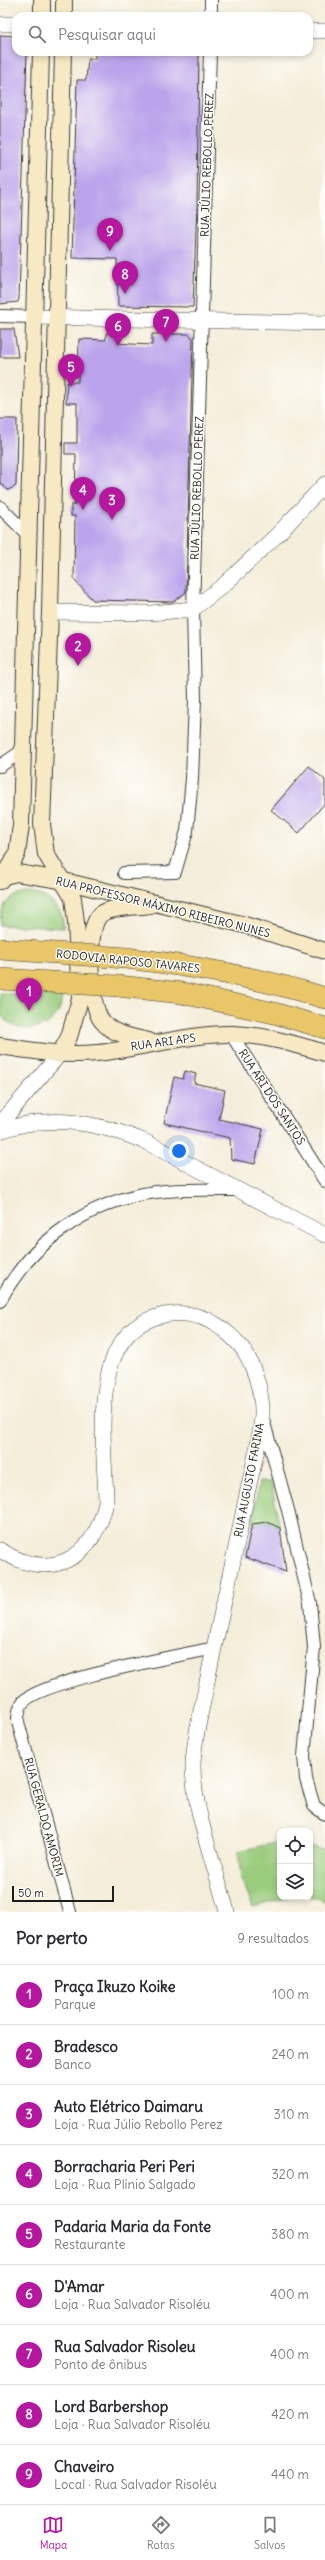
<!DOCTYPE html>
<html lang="pt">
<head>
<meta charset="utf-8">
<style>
  body { margin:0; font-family:Delius,sans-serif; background:#f7f7f7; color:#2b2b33 }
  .controls { position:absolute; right:12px; bottom:12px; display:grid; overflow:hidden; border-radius:8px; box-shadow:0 2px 6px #0003 }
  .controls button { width:36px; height:36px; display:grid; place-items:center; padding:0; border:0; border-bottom:1px solid #e1e1e2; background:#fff; color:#2b2b33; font:20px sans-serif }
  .scale { position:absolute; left:12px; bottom:10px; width:102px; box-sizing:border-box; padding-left:4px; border:2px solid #1c1c1c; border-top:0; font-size:11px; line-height:14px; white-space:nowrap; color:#1c1c1c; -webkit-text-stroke:3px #fdfcf7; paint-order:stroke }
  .you { position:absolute; left:179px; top:1151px; width:14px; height:14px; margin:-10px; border:3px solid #fff; border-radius:50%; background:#1a73e8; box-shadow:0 0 0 6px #1a73e833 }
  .badge { display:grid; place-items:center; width:26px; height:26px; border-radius:50%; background:#b5179e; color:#fff; font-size:13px; font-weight:700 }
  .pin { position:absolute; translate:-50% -33px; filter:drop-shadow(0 1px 2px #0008) }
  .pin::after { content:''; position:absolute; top:21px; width:14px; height:12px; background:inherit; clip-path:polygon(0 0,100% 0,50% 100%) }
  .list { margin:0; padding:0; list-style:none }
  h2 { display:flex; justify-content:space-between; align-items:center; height:52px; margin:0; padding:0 16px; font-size:17px }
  h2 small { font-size:13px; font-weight:400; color:#7c7c81 }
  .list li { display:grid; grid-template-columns:26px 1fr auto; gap:12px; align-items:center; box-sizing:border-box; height:60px; padding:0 16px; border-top:1px solid #e1e1e2 }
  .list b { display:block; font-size:15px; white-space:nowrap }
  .list p { margin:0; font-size:13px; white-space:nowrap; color:#7c7c81 }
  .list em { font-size:13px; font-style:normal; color:#7c7c81 }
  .icon { flex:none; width:22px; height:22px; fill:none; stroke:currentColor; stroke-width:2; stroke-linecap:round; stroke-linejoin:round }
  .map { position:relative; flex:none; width:325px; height:1912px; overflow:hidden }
  .search { position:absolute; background:#fff; box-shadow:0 2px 6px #0003; left:12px; right:12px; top:12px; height:44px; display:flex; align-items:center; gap:10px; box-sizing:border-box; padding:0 14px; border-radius:12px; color:#7c7c81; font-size:15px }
  .sheet { height:592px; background:#fff }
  nav { display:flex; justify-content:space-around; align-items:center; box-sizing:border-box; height:56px; border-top:1px solid #e1e1e2; background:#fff; font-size:11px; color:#7c7c81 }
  nav a { display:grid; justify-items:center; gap:2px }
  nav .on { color:#b5179e }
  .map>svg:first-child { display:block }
  .green { fill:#99cc7b; stroke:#5a744c }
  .building { fill:#bba4eb }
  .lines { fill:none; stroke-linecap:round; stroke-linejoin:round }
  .minor-casing { stroke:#3c3b38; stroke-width:14 }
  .tertiary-casing { stroke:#3c3b38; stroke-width:16 }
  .secondary-casing { stroke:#3c3b38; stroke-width:18 }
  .motorway-casing { stroke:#3c3b38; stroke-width:22 }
  .minor { stroke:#fff; stroke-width:12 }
  .tertiary { stroke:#fff; stroke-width:15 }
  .secondary { stroke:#f6e9c3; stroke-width:16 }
  .motorway { stroke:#e9c769; stroke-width:21 }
  .motorway-bridge-casing { stroke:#3c3b38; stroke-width:22; stroke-linecap:butt }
  .motorway-bridge { stroke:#e9c769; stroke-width:21 }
  .labels { text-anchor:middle; stroke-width:3; stroke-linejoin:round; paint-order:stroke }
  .street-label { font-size:11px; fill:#1c1c1c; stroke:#fdfcf7 }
</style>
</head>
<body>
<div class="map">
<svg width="325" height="1912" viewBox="0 0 325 1912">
  <rect width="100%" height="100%" fill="#fdfcf7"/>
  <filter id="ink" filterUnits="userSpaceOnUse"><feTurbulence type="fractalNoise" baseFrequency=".025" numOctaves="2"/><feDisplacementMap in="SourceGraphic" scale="8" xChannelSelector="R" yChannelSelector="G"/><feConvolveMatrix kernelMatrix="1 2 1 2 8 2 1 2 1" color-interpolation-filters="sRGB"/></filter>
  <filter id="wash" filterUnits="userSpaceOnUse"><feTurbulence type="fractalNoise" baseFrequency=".012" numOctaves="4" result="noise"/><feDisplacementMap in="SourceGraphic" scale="16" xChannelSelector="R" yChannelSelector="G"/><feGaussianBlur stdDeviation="0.9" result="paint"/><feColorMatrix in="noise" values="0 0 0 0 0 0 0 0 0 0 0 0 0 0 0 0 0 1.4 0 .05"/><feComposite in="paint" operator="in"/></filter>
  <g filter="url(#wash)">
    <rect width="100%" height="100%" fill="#f4edd9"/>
    <g class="green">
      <path d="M30 893C48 895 65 908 63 928L0 925C0 905 9 894 30 893Z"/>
      <path d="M0 993 62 996C61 1030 19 1040 0 1014Z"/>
      <path d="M259 1482H271L280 1528 267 1522 252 1524Z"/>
      <path d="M280 1842V1897H291L253 1907 241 1879 238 1851Z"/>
      <path d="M310 1846 325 1851V1901L310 1896Z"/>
    </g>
    <g id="blocks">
      <g class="building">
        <path d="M0 35 16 36V52H27L19 298 18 302 0 304Z"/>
        <path d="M95 52H199L197 204 193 307 118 306 117 259 72 258 77 80H86L88 59H95Z"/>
        <path d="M0 329H14L18 357H0Z"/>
        <path d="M106 333H119L118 343 131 344 152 345V334H188L193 338 186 592 173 602 93 600 74 580 75 516H71V505H75L76 454H65V443H77V403H66L67 382H78L79 339 106 340Z"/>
        <path d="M0 419H17L16 486 8 490 0 483Z"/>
        <path d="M309 766 325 780V803L299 833 271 810Z"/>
        <path d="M185 1071 196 1074 194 1083 225 1090 219 1119 263 1129 255 1164 231 1159 230 1138 164 1123 174 1077 183 1079Z"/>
        <path d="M267 1522 280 1528 286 1572 245 1557 252 1524Z"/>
      </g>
    </g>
  </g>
  <g filter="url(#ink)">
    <use href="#blocks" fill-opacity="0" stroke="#3c3b38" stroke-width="1"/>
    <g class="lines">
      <defs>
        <g id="minor">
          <path d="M211 16V0"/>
          <path d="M0 316 34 317"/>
          <path d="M0 507 28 535"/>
          <path d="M0 766 25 749"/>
          <path d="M124 873 175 872 187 831 192 779 195 700 193 609 210 52"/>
          <path d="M231 1034 325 1181"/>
          <path d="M0 1301C28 1248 77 1210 134 1196 167 1188 204 1190 237 1190"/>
          <path d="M263 1419 288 1510 310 1603 314 1647 304 1756 306 1779 314 1806 325 1814"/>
          <path d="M70 1912 18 1722C18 1715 19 1707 23 1702 43 1680 179 1656 214 1648"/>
        </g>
        <g id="tertiary">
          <path d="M0 24H16"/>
          <path d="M309 31H325"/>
          <path d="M34 317 325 323"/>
          <path d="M50 612 151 613 193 609 225 584 279 533 325 484"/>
          <path d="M0 1124 59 1055"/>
          <path d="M0 1131C49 1113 99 1122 146 1142L325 1235"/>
          <path d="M0 1550C51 1583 94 1559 106 1502 105 1441 84 1324 171 1314 198 1311 219 1323 237 1342 253 1358 263 1394 262 1416 260 1444 251 1473 246 1499 234 1560 219 1621 207 1682 202 1709 194 1737 193 1765 193 1810 216 1868 227 1912"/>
        </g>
        <g id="secondary">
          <path d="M42 16V0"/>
          <path d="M64 16V0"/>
          <path d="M0 877 17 873 60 880 245 925 325 951"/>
          <path d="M0 881 17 854 21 825 41 52"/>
          <path d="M149 1041C132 1037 113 1035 102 1021 89 1006 85 930 100 915 110 906 137 907 151 905"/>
          <path d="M0 1046C33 1051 63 1056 97 1053 142 1049 187 1033 233 1034 265 1035 294 1044 325 1053"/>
          <path d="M59 1055 69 1037 80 999 76 922 73 898 46 854 42 824 50 612 63 52"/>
        </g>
        <g id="motorway">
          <path d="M126 958C195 966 258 977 325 998"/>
          <path d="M118 986 182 993 274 1013 325 1028"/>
        </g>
      </defs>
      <use href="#minor" class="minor-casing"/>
      <use href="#tertiary" class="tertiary-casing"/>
      <use href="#secondary" class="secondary-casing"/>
      <use href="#motorway" class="motorway-casing"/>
      <use href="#minor" class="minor"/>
      <use href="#tertiary" class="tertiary"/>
      <use href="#secondary" class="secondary"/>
      <use href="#motorway" class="motorway"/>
      <defs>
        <g id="motorway-bridge">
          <path d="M0 949 126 958"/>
          <path d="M0 979 118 986"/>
        </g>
      </defs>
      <use href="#motorway-bridge" class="motorway-bridge-casing"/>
      <use href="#motorway-bridge" class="motorway-bridge"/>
    </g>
  </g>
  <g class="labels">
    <g class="street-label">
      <text transform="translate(207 165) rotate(-88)" y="4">RUA JÚLIO REBOLLO PEREZ</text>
      <text transform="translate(197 488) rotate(-88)" y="4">RUA JÚLIO REBOLLO PEREZ</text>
      <text transform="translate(163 907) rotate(14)" y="4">RUA PROFESSOR MÁXIMO RIBEIRO NUNES</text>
      <text transform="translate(128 961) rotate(6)" y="4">RODOVIA RAPOSO TAVARES</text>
      <text transform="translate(163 1042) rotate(-8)" y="4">RUA ARI APS</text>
      <text transform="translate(272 1097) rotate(57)" y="4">RUA ARI DOS SANTOS</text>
      <text transform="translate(249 1480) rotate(-79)" y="4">RUA AUGUSTO FARINA</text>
      <text transform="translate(44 1817) rotate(75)" y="4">RUA GERALDO AMORIM</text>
    </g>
  </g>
</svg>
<div class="controls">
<button><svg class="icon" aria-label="locate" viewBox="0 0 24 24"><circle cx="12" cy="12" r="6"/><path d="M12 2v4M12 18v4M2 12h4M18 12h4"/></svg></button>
<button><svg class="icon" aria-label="layers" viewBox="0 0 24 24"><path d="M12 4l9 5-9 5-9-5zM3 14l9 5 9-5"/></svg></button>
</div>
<div class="scale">50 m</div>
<div class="you"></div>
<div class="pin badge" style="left:29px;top:1011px">1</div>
<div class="pin badge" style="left:78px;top:666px">2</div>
<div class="pin badge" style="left:112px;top:520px">3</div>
<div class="pin badge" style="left:83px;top:510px">4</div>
<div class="pin badge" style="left:71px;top:387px">5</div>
<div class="pin badge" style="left:118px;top:346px">6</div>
<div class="pin badge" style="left:166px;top:342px">7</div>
<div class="pin badge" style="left:125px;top:294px">8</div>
<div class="pin badge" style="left:110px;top:251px">9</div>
<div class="search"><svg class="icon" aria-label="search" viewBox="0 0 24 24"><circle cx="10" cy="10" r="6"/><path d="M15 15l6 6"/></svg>Pesquisar aqui</div>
</div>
<section class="sheet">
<h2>Por perto<small>9 resultados</small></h2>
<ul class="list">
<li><span class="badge">1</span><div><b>Praça Ikuzo Koike</b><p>Parque</p></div><em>100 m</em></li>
<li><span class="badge">2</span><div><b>Bradesco</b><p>Banco</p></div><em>240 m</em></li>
<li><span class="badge">3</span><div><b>Auto Elétrico Daimaru</b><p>Loja · Rua Júlio Rebollo Perez</p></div><em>310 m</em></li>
<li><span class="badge">4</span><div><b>Borracharia Peri Peri</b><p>Loja · Rua Plínio Salgado</p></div><em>320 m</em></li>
<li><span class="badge">5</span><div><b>Padaria Maria da Fonte</b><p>Restaurante</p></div><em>380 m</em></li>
<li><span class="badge">6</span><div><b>D'Amar</b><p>Loja · Rua Salvador Risoléu</p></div><em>400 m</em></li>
<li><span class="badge">7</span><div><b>Rua Salvador Risoleu</b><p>Ponto de ônibus</p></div><em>400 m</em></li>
<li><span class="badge">8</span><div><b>Lord Barbershop</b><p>Loja · Rua Salvador Risoléu</p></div><em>420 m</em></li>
<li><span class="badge">9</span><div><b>Chaveiro</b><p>Local · Rua Salvador Risoléu</p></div><em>440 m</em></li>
</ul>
</section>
<nav>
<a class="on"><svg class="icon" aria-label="map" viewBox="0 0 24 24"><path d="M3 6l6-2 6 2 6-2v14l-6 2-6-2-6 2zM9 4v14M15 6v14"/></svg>Mapa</a>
<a><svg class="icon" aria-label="directions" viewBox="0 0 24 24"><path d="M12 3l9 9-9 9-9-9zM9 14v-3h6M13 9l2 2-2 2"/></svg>Rotas</a>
<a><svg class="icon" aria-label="saved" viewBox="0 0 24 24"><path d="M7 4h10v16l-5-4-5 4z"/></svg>Salvos</a>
</nav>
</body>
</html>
